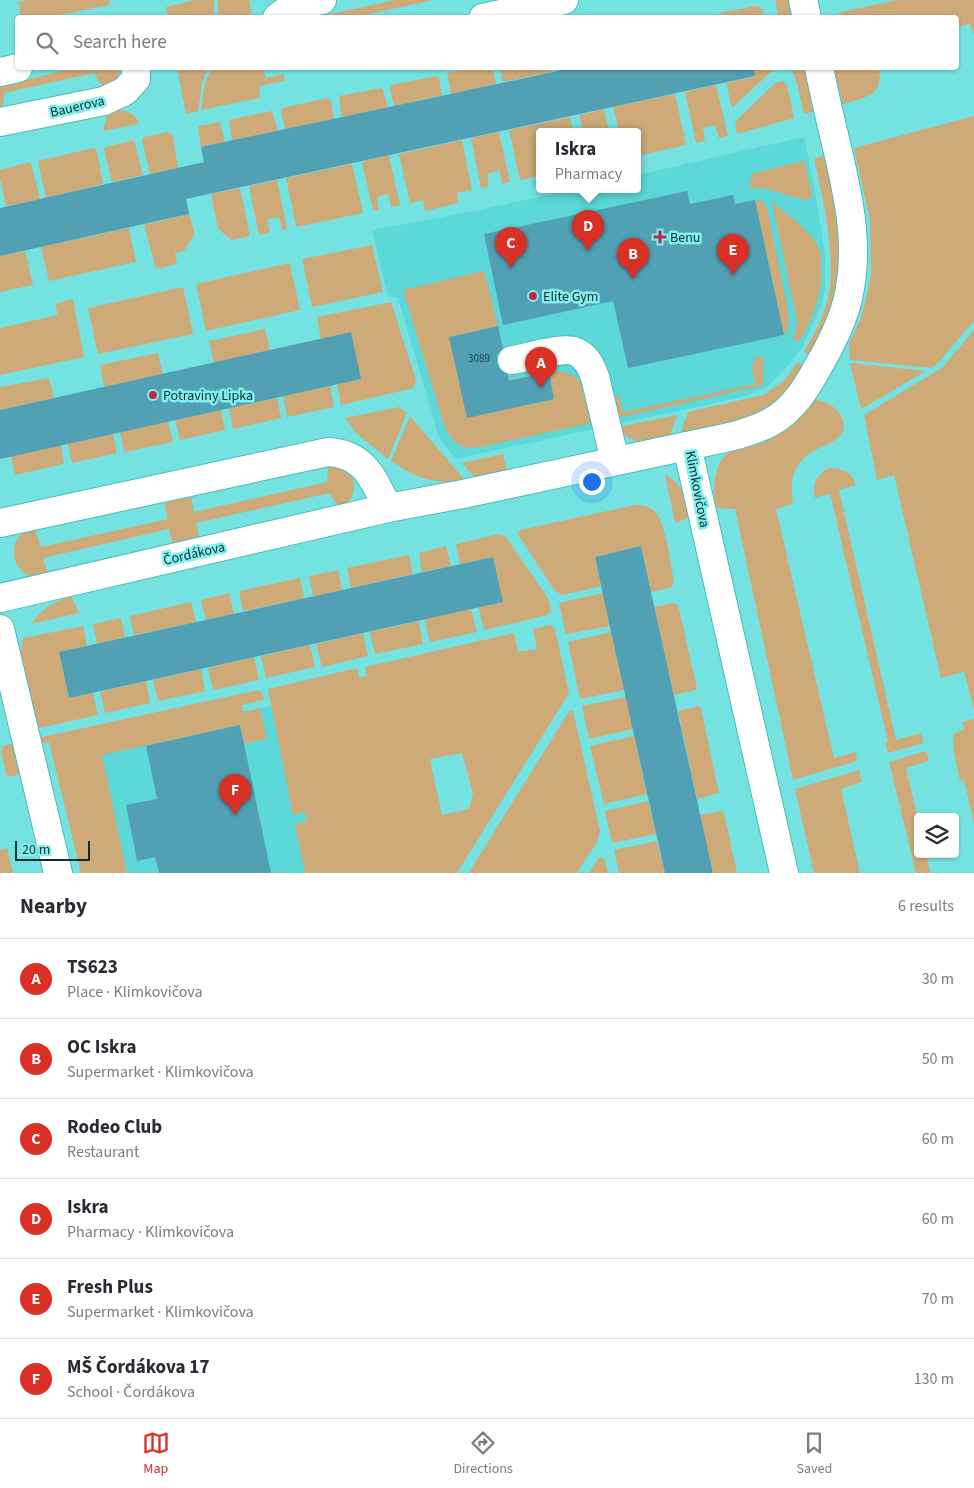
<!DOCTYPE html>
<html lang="en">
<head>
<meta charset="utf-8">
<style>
  body { margin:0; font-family:"Source Sans 3",sans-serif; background:#f7f7f7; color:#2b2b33 }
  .controls { position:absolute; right:15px; bottom:15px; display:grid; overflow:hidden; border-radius:5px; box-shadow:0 1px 4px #0004 }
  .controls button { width:45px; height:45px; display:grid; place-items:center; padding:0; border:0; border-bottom:1px solid #e1e1e2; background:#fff; color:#2b2b33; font:25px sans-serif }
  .scale { position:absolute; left:15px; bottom:12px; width:75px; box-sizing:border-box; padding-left:5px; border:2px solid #0a2e2e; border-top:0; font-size:14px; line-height:18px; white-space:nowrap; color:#0a2e2e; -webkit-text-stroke:4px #83f0ef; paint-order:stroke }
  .you { position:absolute; left:591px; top:481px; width:18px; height:18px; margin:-12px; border:4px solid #fff; border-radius:50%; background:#1a73e8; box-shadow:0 0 0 8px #1a73e833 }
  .badge { display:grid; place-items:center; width:32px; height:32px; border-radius:50%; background:#d93025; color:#fff; font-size:16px; font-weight:700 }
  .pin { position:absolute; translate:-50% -41px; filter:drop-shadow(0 1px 2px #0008) }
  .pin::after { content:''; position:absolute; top:26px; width:18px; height:15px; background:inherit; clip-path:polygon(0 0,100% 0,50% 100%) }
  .popup { position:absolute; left:536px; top:128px; width:105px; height:65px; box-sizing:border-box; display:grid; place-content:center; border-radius:5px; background:#fff; filter:drop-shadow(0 1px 4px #0005); font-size:16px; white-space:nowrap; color:#7c7c81 }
  .popup b { font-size:19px; color:#2b2b33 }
  .popup::after { content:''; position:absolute; left:50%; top:100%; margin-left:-10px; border:10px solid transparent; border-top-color:#fff }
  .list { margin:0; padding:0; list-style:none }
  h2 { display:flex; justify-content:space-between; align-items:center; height:65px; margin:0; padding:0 20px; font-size:21px }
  h2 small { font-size:16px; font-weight:400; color:#7c7c81 }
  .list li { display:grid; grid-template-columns:32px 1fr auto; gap:15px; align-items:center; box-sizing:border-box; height:80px; padding:0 20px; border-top:1px solid #e1e1e2 }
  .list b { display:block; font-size:19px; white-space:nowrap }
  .list p { margin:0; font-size:16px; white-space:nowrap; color:#7c7c81 }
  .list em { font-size:16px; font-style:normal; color:#7c7c81 }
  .icon { flex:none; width:28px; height:28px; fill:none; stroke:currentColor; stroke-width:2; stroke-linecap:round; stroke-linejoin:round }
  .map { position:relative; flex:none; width:974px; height:873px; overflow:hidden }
  .search { position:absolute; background:#fff; box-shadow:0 1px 4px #0004; left:15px; right:15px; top:15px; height:55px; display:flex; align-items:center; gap:12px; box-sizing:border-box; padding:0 18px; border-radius:5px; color:#7c7c81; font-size:19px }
  .sheet { height:545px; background:#fff }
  nav { display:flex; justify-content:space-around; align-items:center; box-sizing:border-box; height:70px; border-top:1px solid #e1e1e2; background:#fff; font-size:14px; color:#7c7c81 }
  nav a { display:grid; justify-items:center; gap:2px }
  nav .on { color:#d93025 }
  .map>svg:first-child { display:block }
  .built { fill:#5bd8d7 }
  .green { fill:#cfaa79; fill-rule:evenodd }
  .building { fill:#52a0b3 }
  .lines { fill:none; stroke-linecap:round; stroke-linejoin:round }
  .minor-casing { stroke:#4abbba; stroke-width:30 }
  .minor { stroke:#fff; stroke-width:28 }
  .poi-dot { fill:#bb2a48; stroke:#83f0ef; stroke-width:2 }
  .labels { text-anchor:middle; stroke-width:5; stroke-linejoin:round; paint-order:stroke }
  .number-label { font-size:11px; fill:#1c4a4f }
  .street-label { font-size:14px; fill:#0a2e2e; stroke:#83f0ef }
  .poi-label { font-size:14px; fill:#0a2e2e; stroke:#83f0ef; text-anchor:start }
</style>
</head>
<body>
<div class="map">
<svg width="974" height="873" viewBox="0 0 974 873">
  <rect width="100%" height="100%" fill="#75e2e2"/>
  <g class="built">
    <path d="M804 137 815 192 825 254V286L823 300 809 333 802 347 784 371 766 387 742 397 455 459 439 437 398 298 388 296 372 230 475 211 572 190H637V175Z"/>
    <path d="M343 691 380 873H115L90 757 243 712Z"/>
  </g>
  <g class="green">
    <path d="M28 0H109L110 5 49 17H21L18 2Z"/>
    <path d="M196 0H214V17H168L166 7Z"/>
    <path d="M218 0H249L252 17H218Z"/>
    <path d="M395 0H434L355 17H316Z"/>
    <path d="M775 0H793L797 17H779Z"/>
    <path d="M897 0H974V33H973L970 24 957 27 956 18 835 17 841 12Z"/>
    <path d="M755 6 760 7 765 17H716L720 13Z"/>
    <path d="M73 68H120C120 80 113 83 103 88L94 73 4 93 2 110H0V87Z"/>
    <path d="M177 68H208L202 83 198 111 186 114Z"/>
    <path d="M212 68H263L266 78 284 74 285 81 259 86 260 98 201 110 205 83Z"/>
    <path d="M472 68H492L496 84 451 94 447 73Z"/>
    <path d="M500 68H551V72L503 82Z"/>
    <path d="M752 68H775L732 108 726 83 754 77Z"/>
    <path d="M791 68H807L816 111 804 114 797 83Z"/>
    <path d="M834 68H879C884 95 865 98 843 104Z"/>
    <path d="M437 76 439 77 442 95 394 106 390 89 391 85Z"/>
    <path d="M783 81 787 85 794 118 737 134 735 122 775 83Z"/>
    <path d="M716 85 728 136 719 138 715 125 703 128 705 141 696 143 685 92Z"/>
    <path d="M382 88 388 107 342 117 339 96Z"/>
    <path d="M675 94 686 145 637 156V132H619L613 107Z"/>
    <path d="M328 98 331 101 334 119 285 129 281 111 282 108Z"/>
    <path d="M604 109 609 132H583L579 115Z"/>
    <path d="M117 110C128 111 135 113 139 124L103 131 108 111Z"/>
    <path d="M272 111 278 131 232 141 229 120Z"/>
    <path d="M974 116V321L937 364 931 368 850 360 849 343 860 320 867 296 871 274 870 221 854 148Z"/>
    <path d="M570 117 573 132H539V176L520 180 509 130Z"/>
    <path d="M220 122 225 142 201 147 198 126Z"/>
    <path d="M168 132 173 135 178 168 150 174 142 140 144 137Z"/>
    <path d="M499 132 510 182 502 184 500 171 487 174 489 186 481 188 471 138Z"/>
    <path d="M134 140 143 175 112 182 104 149 106 147Z"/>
    <path d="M462 140 472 190 457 193 458 203 425 211 423 200 410 203 399 154Z"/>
    <path d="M93 148 97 151 103 184 46 198 38 161Z"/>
    <path d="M389 155 400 205 391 207 388 194 377 197 379 210 373 211 362 162Z"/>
    <path d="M826 155C838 206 848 257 833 308 828 325 817 341 809 357L804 351C816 332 827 310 830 287 834 248 823 197 814 159Z"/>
    <path d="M804 161 812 193 810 199 805 200 762 188H750L751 177 754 173Z"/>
    <path d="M30 162 31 164 40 199 6 206 0 178V170Z"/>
    <path d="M352 164 363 213 296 227 286 178Z"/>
    <path d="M277 180 287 229 282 230 279 217 267 220 270 232 259 235 249 186Z"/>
    <path d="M240 188 250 236 232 240 218 229 211 194Z"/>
    <path d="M755 200H761L767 208 789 315 788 329 784 335Z"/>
    <path d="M772 202C788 215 812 231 820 251 821 254 821 259 821 262 824 292 813 317 799 342L792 337 795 333 797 321Z"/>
    <path d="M189 214 195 234 184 251 175 253 177 264 156 269 144 225Z"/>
    <path d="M129 228 136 262 49 281 41 247Z"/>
    <path d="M372 245 383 292 312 307 302 259Z"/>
    <path d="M25 251 33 285 0 292V256Z"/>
    <path d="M290 263 300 310 206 331 196 284Z"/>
    <path d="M484 271 498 326 449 337 514 407 509 380 527 377 533 404 554 399 549 372C585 368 586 395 595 422L476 448C458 448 453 442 445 428L403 290Z"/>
    <path d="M183 287 193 334 98 354 88 308Z"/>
    <path d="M73 299 84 357 0 375V328L58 315 55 304Z"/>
    <path d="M391 302 416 380 414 388 341 405 337 384 361 379 321 339 317 317Z"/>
    <path d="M265 329 270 351 214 363 209 341Z"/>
    <path d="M974 330V710L964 672 941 678 894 475 877 480 864 415 942 368Z"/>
    <path d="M158 353 163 375 104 387 100 365Z"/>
    <path d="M763 356V385L760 386 617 418 616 396 619 395 623 412 755 384 752 368 755 357Z"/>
    <path d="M797 363 804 364C795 378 787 395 775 405 758 419 703 428 680 434L688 412 763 395 784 381Z"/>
    <path d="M850 363 926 371 861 409Z"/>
    <path d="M49 378 54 398 0 410V387Z"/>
    <path d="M330 386 334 407 287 417 283 396Z"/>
    <path d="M277 398 281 418 233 429 229 408Z"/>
    <path d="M814 399C825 402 837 406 842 418 850 439 827 443 814 451 808 454 803 458 799 464 790 477 791 489 793 504L776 509 834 758 856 752 857 761 793 780 735 509 716 508C713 489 712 470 726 454 735 449 746 448 756 445 782 437 799 421 814 399Z"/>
    <path d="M399 407 407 413 388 459 356 433 345 418Z"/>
    <path d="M221 410 225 430 180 440 175 420Z"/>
    <path d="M677 415 670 436C646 441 635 449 618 427Z"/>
    <path d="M410 416 465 480C435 486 416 478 391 461Z"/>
    <path d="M168 422 173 442 124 452 120 432Z"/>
    <path d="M113 434 117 453 72 463 68 444Z"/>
    <path d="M61 445 64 464 15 475 11 456Z"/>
    <path d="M503 454 507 471 475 478 462 463Z"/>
    <path d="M328 467 344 469 353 479C356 493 351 503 339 509L330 493 196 523 200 540 173 545 169 529 43 558 49 576C45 576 40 577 37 577 18 577 8 554 18 538 21 533 28 530 34 527L41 547 168 519 164 503 191 497 194 512 327 482Z"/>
    <path d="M830 468C843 468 852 472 856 485L839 490 896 740 921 733 924 743 888 753 885 743 888 742 830 493 815 498C811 485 817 473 830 468Z"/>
    <path d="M665 474C683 486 686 495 693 516L675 523Z"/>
    <path d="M635 505C643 505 650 506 656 513 666 525 671 565 674 582L672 587 651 592 641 546 595 557 601 586 563 595 555 591 517 533 520 530Z"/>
    <path d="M499 534 505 536 548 598 551 611 548 615 484 630 478 607 503 602 493 557 460 564 456 544Z"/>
    <path d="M446 546 451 566 422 572 419 553Z"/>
    <path d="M409 555 413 574 351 588 347 568Z"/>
    <path d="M338 570 342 590 313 596 309 576Z"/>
    <path d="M300 578 304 598 243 611 239 591Z"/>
    <path d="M229 593 234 614 206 620 201 600Z"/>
    <path d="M603 593 610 626 566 634 559 603Z"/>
    <path d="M71 596 79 613 31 624C41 609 54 602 71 596Z"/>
    <path d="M191 602 196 622 134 635 130 616Z"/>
    <path d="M674 603 678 605 697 688 696 690 674 695 654 607Z"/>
    <path d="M471 609 477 632 430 642 425 619Z"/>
    <path d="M121 618 125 637 97 644 93 624Z"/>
    <path d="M419 621 423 644 375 654 370 632Z"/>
    <path d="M549 625 552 626 555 629 569 693 457 873H305L295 825 307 821 305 812 293 815 268 689 357 668 359 677 367 676 365 667 514 633 518 652 537 649 533 629ZM462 753 473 794 469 809 442 815 430 759Z"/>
    <path d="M83 626 87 646 59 652 69 698 93 693 98 715 39 728 34 726 20 661 23 638Z"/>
    <path d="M611 632 624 690 580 699 568 642Z"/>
    <path d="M363 633 368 656 322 667 316 644Z"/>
    <path d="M310 645 315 667 266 678 261 656Z"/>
    <path d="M254 657 259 680 213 690 208 668Z"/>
    <path d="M201 669 205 691 158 701 153 680Z"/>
    <path d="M146 681 150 703 105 713 100 692Z"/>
    <path d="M258 690 262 693 264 700 242 705 243 712 260 708 267 739 244 744 240 725 102 755 127 873H81L49 742 39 744 38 741 42 737Z"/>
    <path d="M626 697 633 729 589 739 582 706Z"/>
    <path d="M699 706 701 708 719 793 697 799 678 711Z"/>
    <path d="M570 710 573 711 600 831 597 842 577 873H470L471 869Z"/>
    <path d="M974 719V840V824L964 780 960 781 954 751 953 734 964 730 962 722Z"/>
    <path d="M634 736 647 794 604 804 590 746Z"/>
    <path d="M14 743 22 774 7 777 1 751 3 746Z"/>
    <path d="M926 751 929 761 906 768 918 819V854H926L930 873H916L889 762Z"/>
    <path d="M859 770 862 782 841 789 860 873H814L795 789Z"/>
    <path d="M648 801 656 834 612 843 605 811Z"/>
    <path d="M722 811 724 813 737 873H713L700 815Z"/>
    <path d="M657 841 665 873H619L614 850Z"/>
    <path d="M7 848 13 873H0V850Z"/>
    <path d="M601 857 605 860 608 873H589L598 859Z"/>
  </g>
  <g class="building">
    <path d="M572 68H754L755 76 186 199 189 214 0 256V208L204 162 201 147Z"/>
    <path d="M687 191 690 204 733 195 735 204 755 200 784 335 628 368 613 301 503 325 484 234Z"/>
    <path d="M498 326 503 348 497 355V363L500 370 508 375 509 381 549 372 554 399 467 418 449 337Z"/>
    <path d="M351 332 361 379 0 459V410Z"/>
    <path d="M641 546 651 592 713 873H665L611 632 595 557Z"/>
    <path d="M493 557 503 602 69 698 59 652Z"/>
    <path d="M240 725 271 873H159L155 857 137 861 126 805 157 799 146 746Z"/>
  </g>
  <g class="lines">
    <defs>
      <g id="minor">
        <path d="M803 0 807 18"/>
        <path d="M277 18C289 6 306 4 322 0"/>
        <path d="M483 18 564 0"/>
        <path d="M0 72 18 68"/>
        <path d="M0 122 104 101 125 91 136 79V68"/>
        <path d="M512 360C525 358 563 347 574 351 586 355 591 366 595 377L615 461"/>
        <path d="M0 523 328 452C365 454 373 479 388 508"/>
        <path d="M0 598 388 508 463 494 687 446"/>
        <path d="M0 629 58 873"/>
        <path d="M784 873 687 446C713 440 748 435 771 422 794 409 807 387 819 365 833 341 846 315 850 288 858 243 849 200 839 156 832 127 825 97 819 68"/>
      </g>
    </defs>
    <use href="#minor" class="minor-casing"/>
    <use href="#minor" class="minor"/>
  </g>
  <g class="poi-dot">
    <path d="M657.5 229.5h5v5h5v5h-5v5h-5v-5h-5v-5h5z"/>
    <circle cx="533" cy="296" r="5"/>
    <circle cx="153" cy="395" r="5"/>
  </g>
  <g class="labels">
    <g class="number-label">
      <text x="479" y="362">3089</text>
    </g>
    <g class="street-label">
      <text transform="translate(77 106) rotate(-13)" y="5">Bauerova</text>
      <text transform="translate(698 489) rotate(79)" y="5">Klimkovičova</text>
      <text transform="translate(194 553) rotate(-13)" y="5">Čordákova</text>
    </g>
    <g class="poi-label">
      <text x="670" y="242">Benu</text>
      <text x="543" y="301">Elite Gym</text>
      <text x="163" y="400">Potraviny Lipka</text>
    </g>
  </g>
</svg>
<div class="controls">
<button><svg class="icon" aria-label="layers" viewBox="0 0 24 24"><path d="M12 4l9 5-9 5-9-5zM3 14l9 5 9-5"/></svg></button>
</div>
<div class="scale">20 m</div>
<div class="you"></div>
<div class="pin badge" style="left:541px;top:388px">A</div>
<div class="pin badge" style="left:633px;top:279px">B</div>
<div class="pin badge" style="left:511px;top:268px">C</div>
<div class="pin badge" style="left:588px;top:251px">D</div>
<div class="popup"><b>Iskra</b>Pharmacy</div>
<div class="pin badge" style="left:733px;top:275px">E</div>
<div class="pin badge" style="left:235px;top:815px">F</div>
<div class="search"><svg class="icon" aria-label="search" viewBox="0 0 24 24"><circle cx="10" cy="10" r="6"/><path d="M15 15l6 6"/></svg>Search here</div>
</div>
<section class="sheet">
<h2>Nearby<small>6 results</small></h2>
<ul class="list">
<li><span class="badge">A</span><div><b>TS623</b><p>Place · Klimkovičova</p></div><em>30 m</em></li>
<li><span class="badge">B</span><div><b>OC Iskra</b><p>Supermarket · Klimkovičova</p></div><em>50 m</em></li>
<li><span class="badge">C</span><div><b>Rodeo Club</b><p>Restaurant</p></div><em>60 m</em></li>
<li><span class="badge">D</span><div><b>Iskra</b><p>Pharmacy · Klimkovičova</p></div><em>60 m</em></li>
<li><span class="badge">E</span><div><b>Fresh Plus</b><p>Supermarket · Klimkovičova</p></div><em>70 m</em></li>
<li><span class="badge">F</span><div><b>MŠ Čordákova 17</b><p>School · Čordákova</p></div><em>130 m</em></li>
</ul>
</section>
<nav>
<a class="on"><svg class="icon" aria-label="map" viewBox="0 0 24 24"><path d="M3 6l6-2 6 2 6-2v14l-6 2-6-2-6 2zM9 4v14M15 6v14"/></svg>Map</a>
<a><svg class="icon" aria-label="directions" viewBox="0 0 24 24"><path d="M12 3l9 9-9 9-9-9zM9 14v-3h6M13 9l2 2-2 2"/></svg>Directions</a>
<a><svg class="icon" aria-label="saved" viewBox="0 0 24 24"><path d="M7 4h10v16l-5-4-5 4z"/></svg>Saved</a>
</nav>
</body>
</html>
